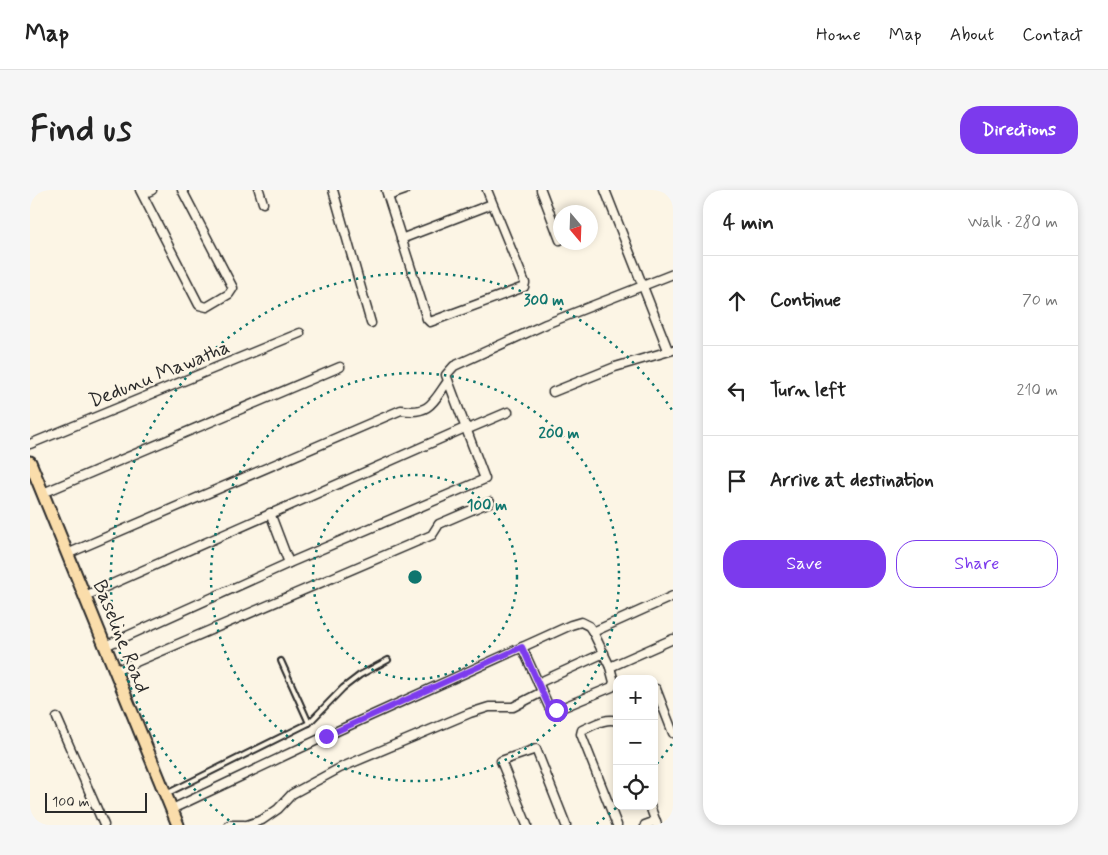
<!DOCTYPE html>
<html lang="en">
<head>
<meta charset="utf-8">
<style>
  body { margin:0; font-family:Mynerve,sans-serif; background:#f6f6f6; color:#222 }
  .controls { position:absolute; right:15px; bottom:15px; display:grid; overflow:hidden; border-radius:10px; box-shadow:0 2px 8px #0003 }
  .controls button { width:45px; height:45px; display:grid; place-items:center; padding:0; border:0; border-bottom:1px solid #e0e0e0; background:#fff; color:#222; font:25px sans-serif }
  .compass { position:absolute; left:523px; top:15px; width:45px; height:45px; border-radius:50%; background:#fff; box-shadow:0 2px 8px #0003; rotate:161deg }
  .scale { position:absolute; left:15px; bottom:12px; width:102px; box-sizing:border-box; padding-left:5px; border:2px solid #2b2b2b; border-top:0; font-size:14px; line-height:18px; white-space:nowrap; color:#2b2b2b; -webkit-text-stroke:4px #fcf5e5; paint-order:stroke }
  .stop { position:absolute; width:15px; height:15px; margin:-11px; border:4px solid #7c3aed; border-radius:50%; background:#fff }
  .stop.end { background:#7c3aed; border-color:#fff; box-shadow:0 1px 5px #0008 }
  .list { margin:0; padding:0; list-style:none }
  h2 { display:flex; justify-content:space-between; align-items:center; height:65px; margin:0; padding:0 20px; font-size:21px }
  h2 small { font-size:16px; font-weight:400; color:#767676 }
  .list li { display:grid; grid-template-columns:32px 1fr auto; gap:15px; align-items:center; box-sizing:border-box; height:90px; padding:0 20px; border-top:1px solid #e0e0e0 }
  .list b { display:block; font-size:19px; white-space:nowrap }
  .list em { font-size:16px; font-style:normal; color:#767676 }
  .actions { display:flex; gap:10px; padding:15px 20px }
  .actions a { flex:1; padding:11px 0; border:1px solid #7c3aed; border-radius:20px; text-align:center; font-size:18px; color:#7c3aed }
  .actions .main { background:#7c3aed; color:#fff }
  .icon { flex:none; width:28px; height:28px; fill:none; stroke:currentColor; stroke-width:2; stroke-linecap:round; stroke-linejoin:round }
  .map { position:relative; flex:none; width:643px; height:635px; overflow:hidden; border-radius:20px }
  header { display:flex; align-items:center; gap:30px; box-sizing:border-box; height:70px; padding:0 25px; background:#fff; border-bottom:1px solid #e0e0e0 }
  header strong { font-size:24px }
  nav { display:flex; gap:28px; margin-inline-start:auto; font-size:18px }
  .intro { display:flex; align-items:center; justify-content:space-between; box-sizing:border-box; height:120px; padding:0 30px }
  h1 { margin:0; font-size:35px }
  .button { padding:12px 22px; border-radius:20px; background:#7c3aed; color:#fff; font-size:18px; font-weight:700 }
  main { display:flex; gap:30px; padding:0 30px }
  aside { flex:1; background:#fff; border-radius:20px; box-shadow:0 2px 8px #0003 }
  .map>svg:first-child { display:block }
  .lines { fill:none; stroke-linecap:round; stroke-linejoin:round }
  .lane-casing { stroke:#2b2b2b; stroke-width:8 }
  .street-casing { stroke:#2b2b2b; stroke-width:11 }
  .primary-casing { stroke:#2b2b2b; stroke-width:15 }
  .lane { stroke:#fcf5e5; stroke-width:4 }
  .street { stroke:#fcf5e5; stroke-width:8 }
  .primary { stroke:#faddab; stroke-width:11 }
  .route { stroke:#7c3aed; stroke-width:6 }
  .ring { fill:none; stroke:#0f766e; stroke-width:2.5; stroke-dasharray:2.5 5 }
  .labels { text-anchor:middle; stroke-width:4.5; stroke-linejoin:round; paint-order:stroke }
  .street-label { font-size:20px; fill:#2b2b2b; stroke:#fcf5e5 }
  .centre { fill:#0f766e; stroke:#fcf5e5; stroke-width:2.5 }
  .ring-label { font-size:15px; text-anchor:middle; font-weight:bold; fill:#0f766e; stroke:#fcf5e5; stroke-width:4.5; stroke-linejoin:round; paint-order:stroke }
</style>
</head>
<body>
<header>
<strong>Map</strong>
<nav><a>Home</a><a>Map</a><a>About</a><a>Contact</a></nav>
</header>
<div class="intro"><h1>Find us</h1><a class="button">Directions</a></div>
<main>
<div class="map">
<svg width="643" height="635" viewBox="0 0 643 635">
  <rect width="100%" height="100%" fill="#fcf5e5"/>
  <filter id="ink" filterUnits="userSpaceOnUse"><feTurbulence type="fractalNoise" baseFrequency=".02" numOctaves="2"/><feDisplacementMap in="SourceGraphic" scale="10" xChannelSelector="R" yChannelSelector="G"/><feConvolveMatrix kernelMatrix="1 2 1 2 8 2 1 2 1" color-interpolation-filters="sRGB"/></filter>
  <g filter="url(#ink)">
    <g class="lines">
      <defs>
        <g id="lane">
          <path d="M251 471 279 533"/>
          <path d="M138 603 279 533 313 498 330 485 358 470"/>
        </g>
        <g id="street">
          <path d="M110 0 169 115 177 117 199 104 203 98 152 0"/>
          <path d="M229 0 233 13"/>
          <path d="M303 0 341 133"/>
          <path d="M356 0 397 129 400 132 494 97 495 93 457 0"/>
          <path d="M511 0 530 50"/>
          <path d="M575 0 638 160"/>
          <path d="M113 4 122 0"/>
          <path d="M358 6 375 0"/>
          <path d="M371 49 462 14"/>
          <path d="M523 202 585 177 643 160"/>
          <path d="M438 239 478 222"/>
          <path d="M0 254 270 143"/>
          <path d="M13 303 310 177"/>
          <path d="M240 323 259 373"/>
          <path d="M37 364 371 220C400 225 403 212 418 191"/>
          <path d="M55 406 437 237"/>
          <path d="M563 442 643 406"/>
          <path d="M75 456 259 373 455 289 416 185 424 176 516 134 643 84"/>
          <path d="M492 457 519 517 524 521 582 497 584 492 580 477"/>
          <path d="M85 481 402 345 409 334 460 312"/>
          <path d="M508 493 574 463"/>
          <path d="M626 499 643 543"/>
          <path d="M27 528 74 635"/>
          <path d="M620 616 627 635"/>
          <path d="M142 619 296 546 541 435 551 432 559 436 563 442 580 477 643 449"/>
          <path d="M199 635H214"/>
          <path d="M217 635 232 630 248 619 262 604 310 578 440 523 459 517H483L512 502"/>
          <path d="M497 635 471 571 506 559 536 635"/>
          <path d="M587 635 551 544 552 540C562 536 576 527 587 531"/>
          <path d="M615 635 626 631"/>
        </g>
        <path id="primary" d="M0 272 148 635"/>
      </defs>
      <use href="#lane" class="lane-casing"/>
      <use href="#street" class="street-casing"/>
      <use href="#primary" class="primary-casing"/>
      <use href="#lane" class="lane"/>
      <use href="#street" class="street"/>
      <use href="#primary" class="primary"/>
    </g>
  </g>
  <g class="lines" filter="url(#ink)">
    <path class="route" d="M296 546 492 457 519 517 526 520"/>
  </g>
  <g class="ring">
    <circle cx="385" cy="387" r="102"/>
    <circle cx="385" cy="387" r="204"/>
    <path d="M642 554A306 306 0 0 1 624 577M586 618A306 306 0 0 1 565 635M205 635A306 306 0 1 1 642 220"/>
  </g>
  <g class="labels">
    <g class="street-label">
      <text transform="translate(129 183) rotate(-22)" y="7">Dedunu Mawatha</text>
      <text transform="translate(92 446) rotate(68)" y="7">Baseline Road</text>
    </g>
  </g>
  <circle cx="385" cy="387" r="8" class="centre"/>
  <g class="ring-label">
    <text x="514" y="115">300 m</text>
    <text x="529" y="248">200 m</text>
    <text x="457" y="320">100 m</text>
  </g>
</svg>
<div class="controls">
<button>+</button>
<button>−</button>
<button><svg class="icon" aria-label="locate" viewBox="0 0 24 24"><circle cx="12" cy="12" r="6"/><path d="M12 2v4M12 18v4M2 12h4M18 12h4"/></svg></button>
</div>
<svg class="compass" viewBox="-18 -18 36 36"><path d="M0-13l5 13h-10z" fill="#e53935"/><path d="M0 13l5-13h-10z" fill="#767676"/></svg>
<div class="scale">100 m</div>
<div class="stop" style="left:526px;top:520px"></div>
<div class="stop end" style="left:296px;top:546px"></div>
</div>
<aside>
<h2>4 min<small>Walk · 280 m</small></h2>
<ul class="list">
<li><svg class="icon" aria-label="ahead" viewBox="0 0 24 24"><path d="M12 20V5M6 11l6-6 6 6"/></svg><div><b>Continue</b></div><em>70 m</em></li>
<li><svg class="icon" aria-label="left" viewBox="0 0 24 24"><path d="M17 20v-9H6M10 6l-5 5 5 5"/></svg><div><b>Turn left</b></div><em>210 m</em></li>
<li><svg class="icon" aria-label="arrive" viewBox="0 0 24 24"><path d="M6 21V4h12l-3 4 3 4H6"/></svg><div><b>Arrive at destination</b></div></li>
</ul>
<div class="actions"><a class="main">Save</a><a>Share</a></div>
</aside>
</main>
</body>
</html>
